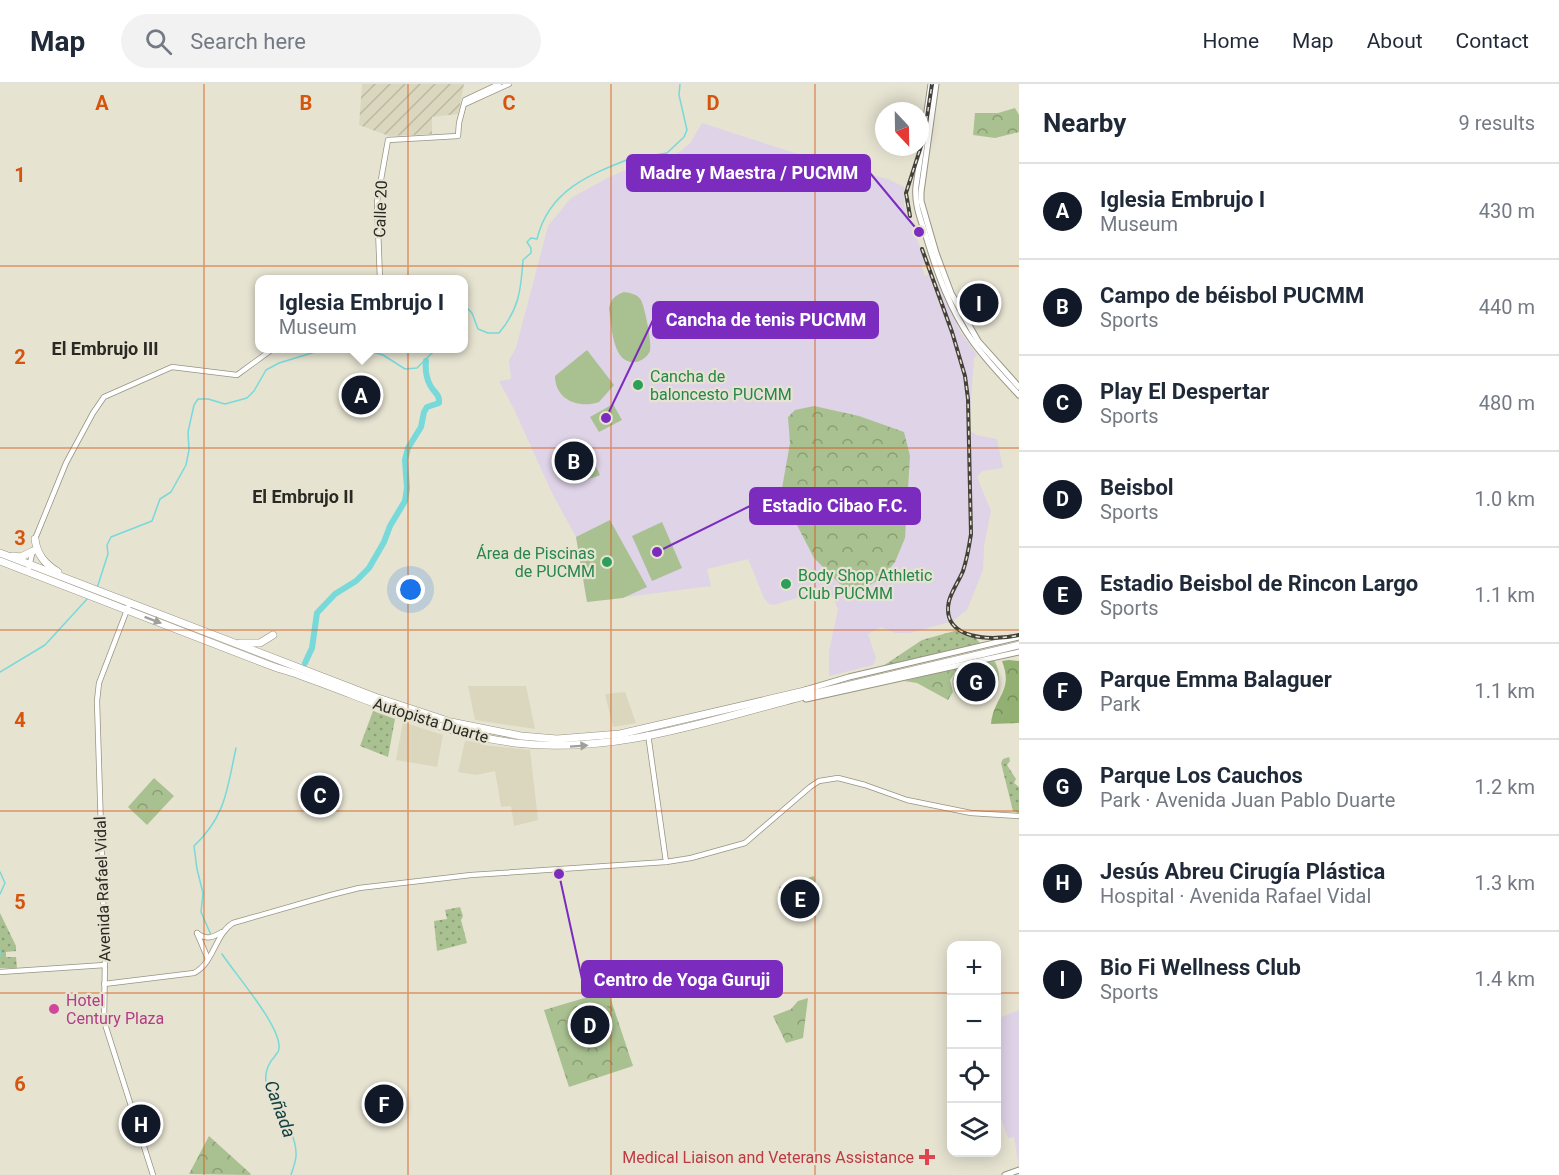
<!DOCTYPE html>
<html lang="en">
<head>
<meta charset="utf-8">
<style>
  body { margin:0; font-family:Roboto,sans-serif; background:#f2f2f3; color:#1f2937 }
  .controls { position:absolute; right:18px; bottom:18px; display:grid; overflow:hidden; border-radius:12px; box-shadow:0 3px 15px #0003 }
  .controls button { width:54px; height:54px; display:grid; place-items:center; padding:0; border:0; border-bottom:2px solid #e0e1e3; background:#fff; color:#1f2937; font:30px sans-serif }
  .compass { position:absolute; left:875px; top:18px; width:54px; height:54px; border-radius:50%; background:#fff; box-shadow:0 3px 15px #0003; rotate:158deg }
  .you { position:absolute; left:411px; top:506px; width:21px; height:21px; margin:-15px; border:4px solid #fff; border-radius:50%; background:#1a73e8; box-shadow:0 0 0 9px #1a73e833 }
  .badge { display:grid; place-items:center; width:39px; height:39px; border-radius:50%; background:#111827; color:#fff; font-size:20px; font-weight:700 }
  .pin { position:absolute; translate:-50% -50%; border:3px solid #fff; box-shadow:0 2px 6px #0006 }
  .popup { position:absolute; left:255px; top:191px; width:213px; height:78px; box-sizing:border-box; display:grid; place-content:center; border-radius:12px; background:#fff; filter:drop-shadow(0 2px 4px #0005); font-size:20px; white-space:nowrap; color:#747a83 }
  .popup b { font-size:22px; color:#1f2937 }
  .popup::after { content:''; position:absolute; left:50%; top:100%; margin-left:-12px; border:12px solid transparent; border-top-color:#fff }
  .list { margin:0; padding:0; list-style:none }
  h2 { display:flex; justify-content:space-between; align-items:center; height:78px; margin:0; padding:0 24px; font-size:26px }
  h2 small { font-size:20px; font-weight:400; color:#747a83 }
  .list li { display:grid; grid-template-columns:39px 1fr auto; gap:18px; align-items:center; box-sizing:border-box; height:96px; padding:0 24px; border-top:2px solid #e0e1e3 }
  .list b { display:block; font-size:22px; white-space:nowrap }
  .list p { margin:0; font-size:20px; white-space:nowrap; color:#747a83 }
  .list em { font-size:20px; font-style:normal; color:#747a83 }
  .icon { flex:none; width:33px; height:33px; fill:none; stroke:currentColor; stroke-width:2; stroke-linecap:round; stroke-linejoin:round }
  .map { position:relative; flex:none; width:1019px; height:1091px; overflow:hidden }
  header { display:flex; align-items:center; gap:36px; box-sizing:border-box; height:84px; padding:0 30px; background:#fff; border-bottom:2px solid #e0e1e3 }
  header strong { font-size:28px }
  nav { display:flex; gap:33px; margin-inline-start:auto; font-size:21px }
  .search { width:420px; height:54px; background:#f2f2f3; display:flex; align-items:center; gap:15px; box-sizing:border-box; padding:0 21px; border-radius:33px; color:#747a83; font-size:22px }
  main { display:flex }
  aside { flex:1; background:#fff }
  .map>svg:first-child { display:block }
  .built { fill:#dbd7be }
  .industrial { fill:url(#industrial-furrows) }
  .education { fill:#dfd3e7 }
  .grass { fill:url(#grass-dots) }
  .forest { fill:url(#forest-crowns) }
  .park { fill:url(#park-crowns) }
  .pitch { fill:#a9c190 }
  .lines { fill:none; stroke-linecap:round; stroke-linejoin:round }
  .stream { stroke:#77d9d9; stroke-width:1.5 }
  .river { stroke:#77d9d9; stroke-width:6 }
  .secondary-casing { stroke:#979484; stroke-width:6 }
  .primary-casing { stroke:#979484; stroke-width:7 }
  .highway-casing { stroke:#979484; stroke-width:8 }
  .secondary { stroke:#fff; stroke-width:4.5 }
  .primary { stroke:#fff; stroke-width:5 }
  .highway { stroke:#fff; stroke-width:7 }
  .rail-casing { stroke:#43413a; stroke-width:4 }
  .rail { stroke:#e6e3d1; stroke-width:1.5; stroke-dasharray:4.5; stroke-linecap:butt }
  .oneway { fill:#9f9f9c }
  .grid { fill:none; stroke:#d5540e; stroke-width:1.5; stroke-opacity:0.55 }
  .leisure-dot { fill:#2e9e5b; stroke:#e6e3d1; stroke-width:2 }
  .hotel-dot { fill:#d1479c; stroke:#e6e3d1; stroke-width:2 }
  .health-dot { fill:#e0444e; stroke:#e6e3d1; stroke-width:2 }
  .labels { text-anchor:middle; stroke-width:4.5; stroke-linejoin:round; paint-order:stroke }
  .street-label { font-size:16px; fill:#2a2923; stroke:#e6e3d1 }
  .leisure-label { font-size:16px; fill:#27864d; stroke:#e6e3d1; text-anchor:start }
  .hotel-label { font-size:16px; fill:#b23c85; stroke:#e6e3d1; text-anchor:start }
  .health-label { font-size:16px; fill:#be3a42; stroke:#e6e3d1; text-anchor:end }
  .neighbourhood-label { font-size:18px; font-weight:bold; fill:#2a2923; stroke:#e6e3d1 }
  .water-label { font-size:18px; font-style:italic; fill:#134141; stroke:#e6e3d1 }
  .grid-label { font-size:20px; text-anchor:middle; font-weight:bold; fill:#d5540e; stroke:#e6e3d1; stroke-width:4.5; stroke-linejoin:round; paint-order:stroke }
  .leader { fill:none; stroke:#7b2cbf; stroke-width:2 }
  .callout-dot { fill:#7b2cbf; stroke:#e6e3d1; stroke-width:2 }
  .callout { fill:#7b2cbf; stroke:#7b2cbf; stroke-width:2 }
  .callout-label { font-size:18px; text-anchor:middle; font-weight:bold; fill:#fff }
</style>
</head>
<body>
<header>
<strong>Map</strong>
<div class="search"><svg class="icon" aria-label="search" viewBox="0 0 24 24"><circle cx="10" cy="10" r="6"/><path d="M15 15l6 6"/></svg>Search here</div>
<nav><a>Home</a><a>Map</a><a>About</a><a>Contact</a></nav>
</header>
<main>
<div class="map">
<svg width="1019" height="1091" viewBox="0 0 1019 1091">
  <defs>
    <pattern id="industrial-furrows" width="10" height="10" patternUnits="userSpaceOnUse" patternTransform="scale(1.5)"><rect width="10" height="10" fill="#dbd7be"/><path d="M-1 1l2-2M0 10L10 0M9 11l2-2" fill="none" stroke="#bcb9a3"/></pattern>
    <pattern id="grass-dots" width="8" height="8" patternUnits="userSpaceOnUse" patternTransform="scale(1.5)"><rect width="8" height="8" fill="#a9c190"/><path d="M2 2h.1M6 6h.1" fill="none" stroke="#8a9d75" stroke-width="1.8" stroke-linecap="round"/></pattern>
    <pattern id="forest-crowns" width="20" height="18" patternUnits="userSpaceOnUse" patternTransform="scale(1.5)"><rect width="20" height="18" fill="#91b071"/><path d="M2 6a3 3 0 1 1 6 0M12 15a3 3 0 1 1 6 0" fill="none" stroke="#778f5c"/></pattern>
    <pattern id="park-crowns" width="20" height="18" patternUnits="userSpaceOnUse" patternTransform="scale(1.5)"><rect width="20" height="18" fill="#a9c190"/><path d="M2 6a3 3 0 1 1 6 0M12 15a3 3 0 1 1 6 0" fill="none" stroke="#8a9d75"/></pattern>
  </defs>
  <rect width="100%" height="100%" fill="#e6e3d1"/>
  <g class="built">
    <path d="M468 602H526L535 645 475 636Z"/>
    <path d="M625 608 636 639 613 643 605 610Z"/>
    <path d="M403 638 443 651 437 683 396 676Z"/>
    <path d="M465 657 479 658 484 661 530 666 538 736 514 742 511 722 501 723 495 687 477 691 458 688Z"/>
  </g>
  <path class="industrial" d="M362 0H464L458 30 432 33V50L389 52 359 41Z"/>
  <g class="education">
    <path d="M702 39 835 82 888 95 904 103V121L926 179 921 181 925 192 932 189 961 249 977 271 974 274 969 346 976 351 997 355 1003 384 982 387 977 393 991 427 984 462 983 486 967 526 953 537 910 549H895L881 543 868 550 876 574 873 581 829 592V567L838 526 834 515 825 505 774 521 769 520 764 514 748 475 707 485 711 502 587 518 576 453 552 409 514 325 499 297 511 295 509 276 516 264 548 142 571 114 609 93 633 83 658 79 681 67 691 58Z"/>
    <path d="M1019 926V1083L1014 1053 1008 1054 997 1023 996 935Z"/>
  </g>
  <g class="grass">
    <path d="M958 546 974 552 980 559 883 582 922 556Z"/>
    <path d="M373 627 395 635 388 673 360 662Z"/>
    <path d="M1009 673 1010 677 1007 681 1016 695 1014 699 1019 703V729L1013 727 1001 679 1003 675Z"/>
    <path d="M460 823 463 832 461 836 467 859 437 867 434 837 447 835 445 826Z"/>
    <path d="M0 829 16 862V867L6 868V873H16L17 884H0Z"/>
  </g>
  <path class="forest" d="M1009 576 1019 577V639L991 640C994 612 1014 608 1002 577Z"/>
  <g class="park">
    <path d="M1015 24 1019 31V48L995 54 973 51 975 29H998Z"/>
    <path d="M814 322 859 332 904 348 910 372 905 454 895 478 882 494 868 502 853 505 840 500 814 474 781 410 790 359 788 333 795 326Z"/>
    <path d="M994 576C1009 603 988 624 961 613 956 611 954 608 953 603 948 580 980 578 994 576Z"/>
    <path d="M958 584 950 596 953 608 948 616 917 599 904 597Z"/>
    <path d="M154 694 174 712 147 741 128 723Z"/>
    <path d="M608 907 633 982 569 1003 544 926Z"/>
    <path d="M808 914 803 954 786 959 773 932 791 925 798 917Z"/>
    <path d="M397 1012V1028L388 1030 386 1036 375 1040 369 1013Z"/>
    <path d="M209 1052 251 1090 250 1091 189 1090Z"/>
  </g>
  <g class="pitch">
    <path d="M624 208C631 209 637 210 641 216 645 224 652 259 650 267 648 272 642 277 636 278 612 281 612 242 609 225 610 216 615 211 624 208Z"/>
    <path d="M587 266 614 301 599 318C579 325 555 316 555 292Z"/>
    <path d="M613 320 622 336 599 348 590 333Z"/>
    <path d="M584 359 600 391C581 400 564 393 554 375Z"/>
    <path d="M610 436 647 503 623 514 587 518 576 453Z"/>
    <path d="M662 438 682 484 652 497 632 452Z"/>
    <path d="M331 698 336 724 306 728C304 708 312 699 331 698Z"/>
    <path d="M814 792 820 828C796 833 785 826 779 803Z"/>
    <path d="M605 915 619 961C612 963 606 965 599 964 582 961 562 947 566 928Z"/>
  </g>
  <g class="lines">
    <g class="stream">
      <path d="M463 220 472 229 478 245 488 249H499C519 225 521 206 523 176L531 169V164L527 158 531 154 537 155C549 105 591 90 634 73L645 80 653 77 655 71 667 69 684 53 687 46 679 11 680 0"/>
      <path d="M360 264 383 271 405 285 417 284 437 264"/>
      <path d="M97 504 108 470 107 461 111 453 152 437 160 415 171 408 186 381 189 366 188 348 194 321 198 315H208L225 320 247 314 254 307 266 286 279 279 328 264"/>
      <path d="M0 588 45 561 88 514"/>
      <path d="M0 788 5 799 0 810"/>
      <path d="M211 851 201 828 203 809 197 785 194 762C226 732 227 705 236 664"/>
      <path d="M0 867V872"/>
      <path d="M222 870C235 890 281 942 279 964 279 969 277 968 275 972 266 982 263 993 268 1006 276 1024 296 1048 296 1069 297 1075 293 1084 291 1091"/>
    </g>
    <path class="river" d="M305 579 312 564 317 529 335 510 356 497 369 484 384 458 390 442 405 417 407 404 405 376 408 364 421 343 424 328 427 323 439 319C440 310 434 309 430 301 426 293 425 286 426 277"/>
    <defs>
      <g id="secondary">
        <path d="M465 20 509 0"/>
        <path d="M380 196 377 118 388 56 458 52 459 39 465 16 499 0"/>
        <path d="M35 455 66 379 93 329 104 313 172 283 237 291 274 264"/>
        <path d="M28 487 33 466"/>
        <path d="M130 518 99 599 97 617 105 874 104 937 153 1091"/>
        <path d="M648 650 666 778"/>
        <path d="M197 849C206 856 212 854 222 848"/>
        <path d="M197 849 208 875"/>
        <path d="M0 888 105 881"/>
        <path d="M104 900 194 889C214 879 215 850 233 839L331 811 359 804 471 791 666 778 691 774 745 759 810 703 819 697 838 694 865 701 907 716 971 729 1019 732"/>
      </g>
      <g id="primary">
        <path d="M931 0 916 102C914 120 921 136 926 152 937 189 950 226 973 258 987 277 1003 294 1019 311"/>
        <path d="M936 0 921 108V117L936 169 951 209 978 257 1019 303"/>
        <path d="M805 606 849 593 1019 553"/>
        <path d="M806 615 1019 568"/>
        <path d="M1005 1091 1019 1086"/>
      </g>
      <g id="highway">
        <path d="M35 455C37 471 45 480 58 488"/>
        <path d="M0 469 375 613 451 638 521 652 557 655 620 650 809 606"/>
        <path d="M13 472 21 473 33 467"/>
        <path d="M0 477 269 581C279 585 289 587 299 591 370 616 439 649 515 659 617 671 714 635 812 610 881 593 950 577 1019 561"/>
        <path d="M240 559H260L273 551"/>
      </g>
    </defs>
    <use href="#secondary" class="secondary-casing"/>
    <use href="#primary" class="primary-casing"/>
    <use href="#highway" class="highway-casing"/>
    <use href="#secondary" class="secondary"/>
    <use href="#primary" class="primary"/>
    <use href="#highway" class="highway"/>
    <defs>
      <g id="rail">
        <path d="M910 132 906 109 924 53 932 0"/>
        <path d="M922 165 952 248 965 292 968 315 971 450C969 463 967 475 963 487 959 497 952 506 949 517 940 557 994 557 1019 551"/>
      </g>
    </defs>
    <use href="#rail" class="rail-casing"/>
    <use href="#rail" class="rail"/>
  </g>
  <defs><path id="oneway-solid" d="M-6-.8H1V-3.2L6.5 0L1 3.2V.8H-6Z" transform="scale(1.5)"/></defs>
  <g class="oneway">
    <use href="#oneway-solid" transform="translate(153 536) rotate(21)"/>
    <use href="#oneway-solid" transform="translate(579 662) rotate(-4)"/>
  </g>
  <path class="grid" d="M204 0V1091M408 0V1091M611 0V1091M815 0V1091M0 182H1019M0 364H1019M0 546H1019M0 727H1019M0 909H951M996 909H1019"/>
  <g class="leisure-dot">
    <circle cx="638" cy="301" r="6"/>
    <circle cx="607" cy="478" r="6"/>
    <circle cx="786" cy="500" r="6"/>
  </g>
  <circle class="hotel-dot" cx="54" cy="925" r="6"/>
  <path class="health-dot" d="M924 1064h6v6h6v6h-6v6h-6v-6h-6v-6h6z"/>
  <g class="labels">
    <g class="street-label">
      <text transform="translate(380 125) rotate(-88)" y="6">Calle 20</text>
      <text transform="translate(431 636) rotate(17)" y="6">Autopista Duarte</text>
      <text transform="translate(102 805) rotate(-92)" y="6">Avenida Rafael Vidal</text>
    </g>
    <g class="leisure-label">
      <text x="650" y="298">Cancha de<tspan x="650" dy="18">baloncesto PUCMM</tspan></text>
      <text x="595" y="475" text-anchor="end">Área de Piscinas<tspan x="595" dy="18">de PUCMM</tspan></text>
      <text x="798" y="497">Body Shop Athletic<tspan x="798" dy="18">Club PUCMM</tspan></text>
    </g>
    <g class="hotel-label">
      <text x="66" y="922">Hotel<tspan x="66" dy="18">Century Plaza</tspan></text>
    </g>
    <g class="health-label">
      <text x="914" y="1079">Medical Liaison and Veterans Assistance</text>
    </g>
    <g class="neighbourhood-label">
      <text x="105" y="271">El Embrujo III</text>
      <text x="303" y="419">El Embrujo II</text>
    </g>
    <g class="water-label">
      <text transform="translate(280 1025) rotate(70)" y="6">Cañada</text>
    </g>
  </g>
  <g class="grid-label">
    <text x="102" y="26">A</text>
    <text x="306" y="26">B</text>
    <text x="509" y="26">C</text>
    <text x="713" y="26">D</text>
    <text x="20" y="98">1</text>
    <text x="20" y="280">2</text>
    <text x="20" y="461">3</text>
    <text x="20" y="643">4</text>
    <text x="20" y="825">5</text>
    <text x="20" y="1007">6</text>
  </g>
  <path class="leader" d="M919 148L870 89M606 334L653 236M657 468L750 422M559 790L582 895"/>
  <g class="callout-dot">
    <circle cx="919" cy="148" r="6"/>
    <circle cx="606" cy="334" r="6"/>
    <circle cx="657" cy="468" r="6"/>
    <circle cx="559" cy="790" r="6"/>
  </g>
  <g class="callout">
    <rect x="627" y="71" width="243" height="36" rx="6"/>
    <rect x="653" y="218" width="225" height="36" rx="6"/>
    <rect x="750" y="404" width="170" height="36" rx="6"/>
    <rect x="582" y="877" width="200" height="36" rx="6"/>
  </g>
  <g class="callout-label">
    <text x="749" y="95">Madre y Maestra / PUCMM</text>
    <text x="766" y="242">Cancha de tenis PUCMM</text>
    <text x="835" y="428">Estadio Cibao F.C.</text>
    <text x="682" y="902">Centro de Yoga Guruji</text>
  </g>
</svg>
<div class="controls">
<button>+</button>
<button>−</button>
<button><svg class="icon" aria-label="locate" viewBox="0 0 24 24"><circle cx="12" cy="12" r="6"/><path d="M12 2v4M12 18v4M2 12h4M18 12h4"/></svg></button>
<button><svg class="icon" aria-label="layers" viewBox="0 0 24 24"><path d="M12 4l9 5-9 5-9-5zM3 14l9 5 9-5"/></svg></button>
</div>
<svg class="compass" viewBox="-18 -18 36 36"><path d="M0-13l5 13h-10z" fill="#e53935"/><path d="M0 13l5-13h-10z" fill="#747a83"/></svg>
<div class="you"></div>
<div class="pin badge" style="left:361px;top:311px">A</div>
<div class="popup"><b>Iglesia Embrujo I</b>Museum</div>
<div class="pin badge" style="left:574px;top:377px">B</div>
<div class="pin badge" style="left:320px;top:711px">C</div>
<div class="pin badge" style="left:590px;top:941px">D</div>
<div class="pin badge" style="left:800px;top:815px">E</div>
<div class="pin badge" style="left:384px;top:1020px">F</div>
<div class="pin badge" style="left:976px;top:598px">G</div>
<div class="pin badge" style="left:141px;top:1040px">H</div>
<div class="pin badge" style="left:979px;top:219px">I</div>
</div>
<aside>
<h2>Nearby<small>9 results</small></h2>
<ul class="list">
<li><span class="badge">A</span><div><b>Iglesia Embrujo I</b><p>Museum</p></div><em>430 m</em></li>
<li><span class="badge">B</span><div><b>Campo de béisbol PUCMM</b><p>Sports</p></div><em>440 m</em></li>
<li><span class="badge">C</span><div><b>Play El Despertar</b><p>Sports</p></div><em>480 m</em></li>
<li><span class="badge">D</span><div><b>Beisbol</b><p>Sports</p></div><em>1.0 km</em></li>
<li><span class="badge">E</span><div><b>Estadio Beisbol de Rincon Largo</b><p>Sports</p></div><em>1.1 km</em></li>
<li><span class="badge">F</span><div><b>Parque Emma Balaguer</b><p>Park</p></div><em>1.1 km</em></li>
<li><span class="badge">G</span><div><b>Parque Los Cauchos</b><p>Park · Avenida Juan Pablo Duarte</p></div><em>1.2 km</em></li>
<li><span class="badge">H</span><div><b>Jesús Abreu Cirugía Plástica</b><p>Hospital · Avenida Rafael Vidal</p></div><em>1.3 km</em></li>
<li><span class="badge">I</span><div><b>Bio Fi Wellness Club</b><p>Sports</p></div><em>1.4 km</em></li>
</ul>
</aside>
</main>
</body>
</html>
